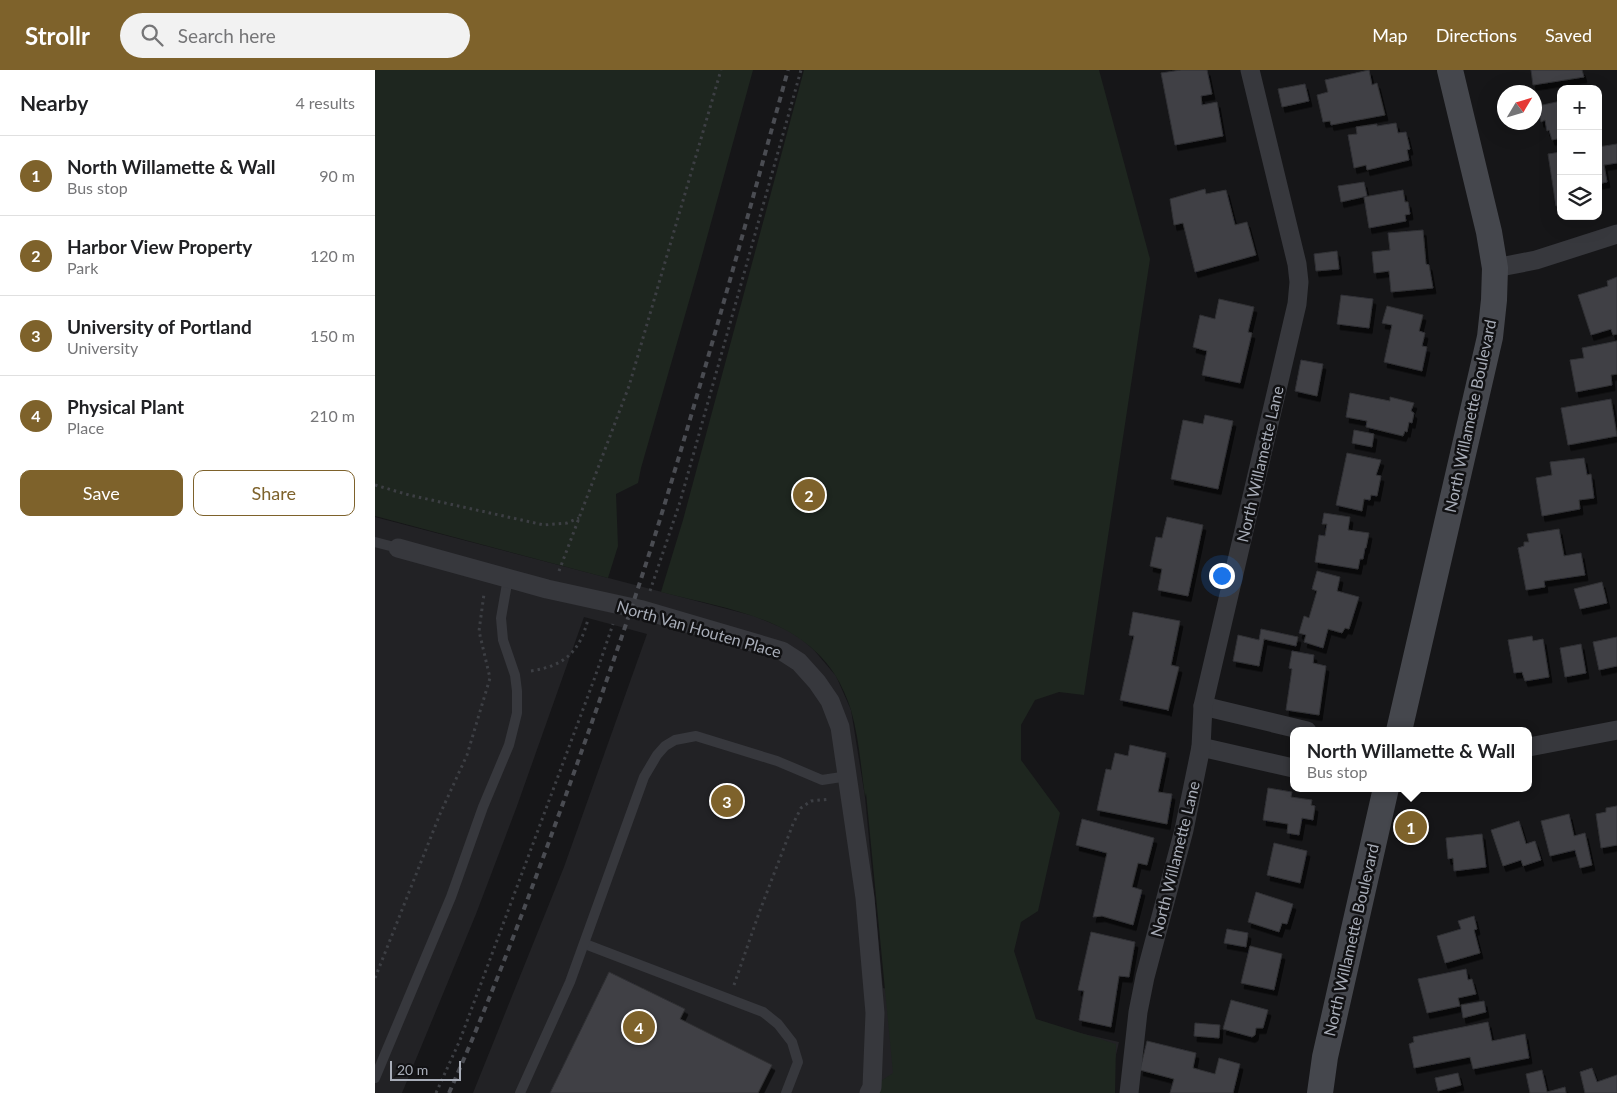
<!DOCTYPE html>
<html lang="en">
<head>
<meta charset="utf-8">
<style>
  body { margin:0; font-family:Lato,sans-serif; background:#f2f2f2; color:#202124 }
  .controls { position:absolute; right:15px; top:15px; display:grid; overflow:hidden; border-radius:10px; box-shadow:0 5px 20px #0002 }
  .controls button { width:45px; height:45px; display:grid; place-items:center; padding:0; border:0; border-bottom:1px solid #e0e0e0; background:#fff; color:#202124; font:25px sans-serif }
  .compass { position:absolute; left:1122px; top:15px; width:45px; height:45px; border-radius:50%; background:#fff; box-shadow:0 5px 20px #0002; rotate:52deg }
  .scale { position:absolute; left:15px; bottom:12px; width:71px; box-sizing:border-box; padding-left:5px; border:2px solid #a8adb8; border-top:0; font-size:14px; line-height:18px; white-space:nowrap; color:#a8adb8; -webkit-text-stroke:4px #111113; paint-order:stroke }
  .you { position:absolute; left:846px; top:505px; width:18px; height:18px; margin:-12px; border:4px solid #fff; border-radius:50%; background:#1a73e8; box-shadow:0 0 0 8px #1a73e833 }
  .badge { display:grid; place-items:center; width:32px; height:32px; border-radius:50%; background:#7e622b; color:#fff; font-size:16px; font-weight:700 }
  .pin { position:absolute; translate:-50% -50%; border:2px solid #fff; box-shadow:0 1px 5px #0006 }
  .popup { position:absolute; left:915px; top:657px; width:242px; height:65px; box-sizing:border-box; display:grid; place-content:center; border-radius:10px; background:#fff; filter:drop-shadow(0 1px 4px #0005); font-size:16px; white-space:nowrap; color:#757577 }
  .popup b { font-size:19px; color:#202124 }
  .popup::after { content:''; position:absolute; left:50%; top:100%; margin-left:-10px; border:10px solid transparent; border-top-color:#fff }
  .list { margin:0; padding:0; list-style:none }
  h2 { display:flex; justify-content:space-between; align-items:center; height:65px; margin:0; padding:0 20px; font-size:21px }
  h2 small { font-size:16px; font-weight:400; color:#757577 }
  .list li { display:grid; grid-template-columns:32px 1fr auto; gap:15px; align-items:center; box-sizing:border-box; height:80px; padding:0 20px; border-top:1px solid #e0e0e0 }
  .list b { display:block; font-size:19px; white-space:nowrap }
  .list p { margin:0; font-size:16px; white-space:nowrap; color:#757577 }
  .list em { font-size:16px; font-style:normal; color:#757577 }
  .actions { display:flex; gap:10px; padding:15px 20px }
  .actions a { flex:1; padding:11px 0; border:1px solid #7e622b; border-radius:10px; text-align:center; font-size:18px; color:#7e622b }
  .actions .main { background:#7e622b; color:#fff }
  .icon { flex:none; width:28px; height:28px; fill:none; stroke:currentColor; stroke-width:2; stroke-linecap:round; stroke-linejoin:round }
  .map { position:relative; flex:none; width:1242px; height:1023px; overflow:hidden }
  header { display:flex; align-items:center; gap:30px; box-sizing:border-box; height:70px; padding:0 25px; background:#7e622b; color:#fff }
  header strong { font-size:24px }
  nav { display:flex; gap:28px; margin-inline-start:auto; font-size:18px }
  .search { width:350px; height:45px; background:#f2f2f2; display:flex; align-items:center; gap:12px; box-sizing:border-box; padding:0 18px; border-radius:28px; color:#757577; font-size:19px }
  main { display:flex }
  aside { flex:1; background:#fff }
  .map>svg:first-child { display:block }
  .built { fill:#222225 }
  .green { fill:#1e261f }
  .building { fill:#404145; stroke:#303034; filter:url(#shadow) }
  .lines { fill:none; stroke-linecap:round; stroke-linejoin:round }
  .path { stroke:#3d3f44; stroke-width:3; stroke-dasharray:2.5 4; stroke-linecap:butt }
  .service { stroke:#37383d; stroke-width:10 }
  .minor { stroke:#37383d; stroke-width:19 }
  .secondary { stroke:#45474d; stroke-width:26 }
  .rail { stroke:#4a4c52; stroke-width:4; stroke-dasharray:6 5; stroke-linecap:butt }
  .labels { text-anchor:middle; stroke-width:5; stroke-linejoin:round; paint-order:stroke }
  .street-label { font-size:16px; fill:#a8adb8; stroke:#111113 }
</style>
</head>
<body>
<header>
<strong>Strollr</strong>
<div class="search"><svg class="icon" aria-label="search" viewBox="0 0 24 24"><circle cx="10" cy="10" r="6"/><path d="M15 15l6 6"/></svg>Search here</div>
<nav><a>Map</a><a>Directions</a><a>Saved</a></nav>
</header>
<main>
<aside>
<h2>Nearby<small>4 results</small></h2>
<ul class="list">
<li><span class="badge">1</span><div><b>North Willamette &amp; Wall</b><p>Bus stop</p></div><em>90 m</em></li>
<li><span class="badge">2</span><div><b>Harbor View Property</b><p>Park</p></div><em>120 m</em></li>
<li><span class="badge">3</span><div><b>University of Portland</b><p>University</p></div><em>150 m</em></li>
<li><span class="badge">4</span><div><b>Physical Plant</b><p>Place</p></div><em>210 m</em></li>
</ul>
<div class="actions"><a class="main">Save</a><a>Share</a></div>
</aside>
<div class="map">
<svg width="1242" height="1023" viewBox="0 0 1242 1023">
  <defs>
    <filter id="shadow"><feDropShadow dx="3" dy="5.5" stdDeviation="0" flood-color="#0009"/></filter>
  </defs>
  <rect width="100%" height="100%" fill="#161618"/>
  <path class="built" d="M0 447 379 546 410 559 425 568 438 579 461 606 476 640 490 727 508 918 744 972 732 1023H98L189 797 272 564 209 547 142 736 101 844 27 1023H0Z"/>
  <g class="green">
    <path d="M0 0H378L323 200 266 398 263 413 241 424 243 476 233 508 0 446Z"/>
    <path d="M429 0H724L775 189 709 625 684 622 660 630 646 655V690L685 743 663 841 646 852 639 881 661 949 741 974 740 1023H502L506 1011 518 1003 491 723 490 727C486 698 484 668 476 640 448 550 364 542 286 522L308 450Z"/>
  </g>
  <g class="building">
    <path d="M806 0H832L837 24 826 26 827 35 842 32 848 66 800 75 786 3Z"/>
    <path d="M994 0 997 15 1002 13 1010 45 956 55 955 51 948 52 942 25 953 22 950 10Z"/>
    <path d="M1156 0H1207L1209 7 1158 15Z"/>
    <path d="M930 14 934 31 907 37 903 19Z"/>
    <path d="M1186 31V68L1177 70 1174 60 1172 61 1170 50 1166 52 1163 36Z"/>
    <path d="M1021 53 1023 63 1031 62 1035 79 1032 80 1034 90 992 100 991 95 979 98 973 65 982 64 981 57 1002 54V56Z"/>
    <path d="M1242 74V93L1229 95 1232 112 1223 114V77Z"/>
    <path d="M1186 82V135L1181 136 1173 84Z"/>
    <path d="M989 112 992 126 966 132 963 116Z"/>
    <path d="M830 119 831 124 851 120 860 155 872 152 881 185 820 202 808 153 799 155 795 129Z"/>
    <path d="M1028 120 1030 132H1033L1035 144 1030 145 1031 151 994 158 989 127Z"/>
    <path d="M1048 160 1051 194 1054 195 1058 218 1016 222 1014 201 999 203 997 182 1015 180 1013 163Z"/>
    <path d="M962 181 964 199 941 201 939 184Z"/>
    <path d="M1242 207V264L1238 265 1236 259 1216 265 1203 225 1233 216 1232 211Z"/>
    <path d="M966 225 998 229 994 258 962 254Z"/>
    <path d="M844 229 879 237 873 262 877 263 865 313 827 305 832 281 818 277 825 245 840 249Z"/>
    <path d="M1012 236 1048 245 1044 261 1050 263 1047 276 1052 277 1047 301 1009 292 1017 255 1007 253Z"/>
    <path d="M1242 271V304L1236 305 1237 315 1201 322 1195 290 1209 288 1207 278Z"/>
    <path d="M926 290 948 294 942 326 920 321Z"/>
    <path d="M975 323 1015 331V327L1039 333 1036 341 1039 343 1037 353 1034 352 1032 362 1030 361 1028 366 991 357 992 351 971 347Z"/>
    <path d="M1236 329 1242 366 1193 375 1186 338Z"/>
    <path d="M830 345 858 351 843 419 796 409 808 350 828 354Z"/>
    <path d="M979 360 999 364 997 377 977 373Z"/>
    <path d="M972 383 1006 390 1001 405 1006 406 1002 426 996 425 995 430 989 429 987 441 961 435Z"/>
    <path d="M1209 388 1212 405 1216 404 1219 428 1204 430 1205 439 1167 446 1161 408 1177 405 1175 392Z"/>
    <path d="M949 443 975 447 973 460 994 463 991 478H990L988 489H985L983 499 940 492 944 465 950 466 952 454H947Z"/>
    <path d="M792 447 828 455 813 526 783 520 787 499 775 496 781 467 787 468Z"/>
    <path d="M1184 459 1189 486 1206 483 1210 505 1169 511 1170 517 1151 520 1143 478 1149 476V472H1154L1152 464Z"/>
    <path d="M942 501 965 507 962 521 984 527 974 559 970 558 967 563 953 559 948 578 929 572 931 565 924 563 929 546 934 548 942 521 937 519Z"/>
    <path d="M1227 512 1232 533 1205 539 1199 519Z"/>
    <path d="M758 542 805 551 796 595 804 597 793 641V640L745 630 759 566 754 565Z"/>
    <path d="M886 559 923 567 921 576 889 569 884 596 858 591 863 565 884 570Z"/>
    <path d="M1157 566 1158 571 1168 569 1174 607 1150 611 1147 602 1139 603 1133 570Z"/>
    <path d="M1242 567V596L1224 600 1218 572Z"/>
    <path d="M1206 574 1211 603 1190 607 1185 578Z"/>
    <path d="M917 581 939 585 938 593 951 596 944 645 911 640 917 599 914 598Z"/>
    <path d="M755 675 791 683 783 722 797 724 792 754 722 740 731 699 736 700 740 683 753 686Z"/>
    <path d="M893 718 917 722 916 727 937 730 936 735 940 736 938 750 927 748 924 765 912 763 913 754 888 750Z"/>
    <path d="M1242 736V775L1226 778 1221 744 1231 742V738Z"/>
    <path d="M1194 744 1199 766 1210 763 1217 795 1205 798 1200 780 1175 786 1166 751Z"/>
    <path d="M707 749 779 768 772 795 763 793 757 817 767 820 758 855 727 846 718 847 732 783 701 775Z"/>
    <path d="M1144 751 1151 774 1160 771 1166 790 1148 796 1146 790 1128 796 1116 760Z"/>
    <path d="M1107 764 1111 797 1079 801 1078 788 1073 789 1071 768Z"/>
    <path d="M899 773 932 781 925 813 892 805Z"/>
    <path d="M881 822 918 834 912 854 907 853 904 862 873 852Z"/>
    <path d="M1099 846 1102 859 1099 860 1105 883 1070 893 1062 866 1086 859 1083 851Z"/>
    <path d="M852 859 873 863 871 877 849 873Z"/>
    <path d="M716 862 760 872 754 907 744 906 736 957 704 950 709 921 703 920Z"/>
    <path d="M875 876 907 884 899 920 866 913Z"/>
    <path d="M1091 899 1093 910 1097 909 1101 924 1083 928 1085 936 1052 943 1043 909Z"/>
    <path d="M234 902 310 939 305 949 397 995 383 1023H175Z"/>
    <path d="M856 930 893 940 888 958H881L880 965 877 967 848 959Z"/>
    <path d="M1109 931 1111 942 1088 948 1086 935Z"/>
    <path d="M1113 952 1117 971 1150 964 1154 988 1098 999 1095 987 1039 998 1034 974 1039 972 1038 967Z"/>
    <path d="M820 953 845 955 844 968 819 966Z"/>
    <path d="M772 971 821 983 818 998 840 1004 844 988 865 994 858 1023H795L799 1009 765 1000Z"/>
    <path d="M1217 998 1222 1012 1242 1005V1023H1210L1205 1002Z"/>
    <path d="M1167 1000 1172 1022 1190 1017 1191 1023H1155L1151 1004Z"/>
    <path d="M1083 1003 1086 1015 1063 1021 1060 1008Z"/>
  </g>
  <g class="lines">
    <g class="path">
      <path d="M0 415 34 425 169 455 192 453 204 448"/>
      <path d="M184 501 254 316 346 0"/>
      <path d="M275 521 305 432 426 0"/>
      <path d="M156 601C189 596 205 582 213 549"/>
      <path d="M0 908 65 744 92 685 115 608 104 561 109 524"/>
      <path d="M359 915 384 843 418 754 426 738 436 731 455 729"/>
      <path d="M61 1023 85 970 220 607 238 554"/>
    </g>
    <g class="service">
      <path d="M0 472 23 478"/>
      <path d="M210 874 388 942 403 954 417 972 423 992 411 1023"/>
      <path d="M0 1008 76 827 108 737 134 675 142 643V621L140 605 128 570 126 548 133 508"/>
      <path d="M145 1023 195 912 269 707 282 685 290 676 300 670 321 666 402 691 447 710 473 706"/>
    </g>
    <g class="minor">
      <path d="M1120 198 1161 190 1242 164"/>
      <path d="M23 478 172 519 268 540 407 581 424 592 442 612 455 631 465 657 490 828 500 943 497 1017 494 1023"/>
      <path d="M828 636 932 661"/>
      <path d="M826 677 918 698"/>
      <path d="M1154 677 1242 660"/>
      <path d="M754 1023 763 942 770 907 809 760 826 677 828 636 922 234 924 212 922 194 875 0"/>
    </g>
    <g class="secondary">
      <path d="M1024 661 1115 267 1119 230 1120 198 1114 162 1075 0"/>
      <path d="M945 1023 950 987 1011 718"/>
    </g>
    <path class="rail" d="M74 1023C116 929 152 832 187 736 220 644 253 552 282 459 329 307 371 153 413 0"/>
  </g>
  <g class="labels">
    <g class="street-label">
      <text transform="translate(1095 346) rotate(-78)" y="6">North Willamette Boulevard</text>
      <text transform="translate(885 394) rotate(-77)" y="6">North Willamette Lane</text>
      <text transform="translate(324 559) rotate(16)" y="6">North Van Houten Place</text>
      <text transform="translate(800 789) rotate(-76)" y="6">North Willamette Lane</text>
      <text transform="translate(976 870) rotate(-77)" y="6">North Willamette Boulevard</text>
    </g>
  </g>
</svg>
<div class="controls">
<button>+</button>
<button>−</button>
<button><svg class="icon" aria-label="layers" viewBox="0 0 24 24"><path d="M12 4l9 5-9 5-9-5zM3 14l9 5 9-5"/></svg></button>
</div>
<svg class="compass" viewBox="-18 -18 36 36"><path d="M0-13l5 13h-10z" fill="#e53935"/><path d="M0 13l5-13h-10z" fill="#757577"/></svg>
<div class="scale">20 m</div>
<div class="you"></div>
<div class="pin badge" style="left:1036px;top:757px">1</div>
<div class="popup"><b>North Willamette &amp; Wall</b>Bus stop</div>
<div class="pin badge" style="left:434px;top:425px">2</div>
<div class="pin badge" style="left:352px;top:731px">3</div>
<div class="pin badge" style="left:264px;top:957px">4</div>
</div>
</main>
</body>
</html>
